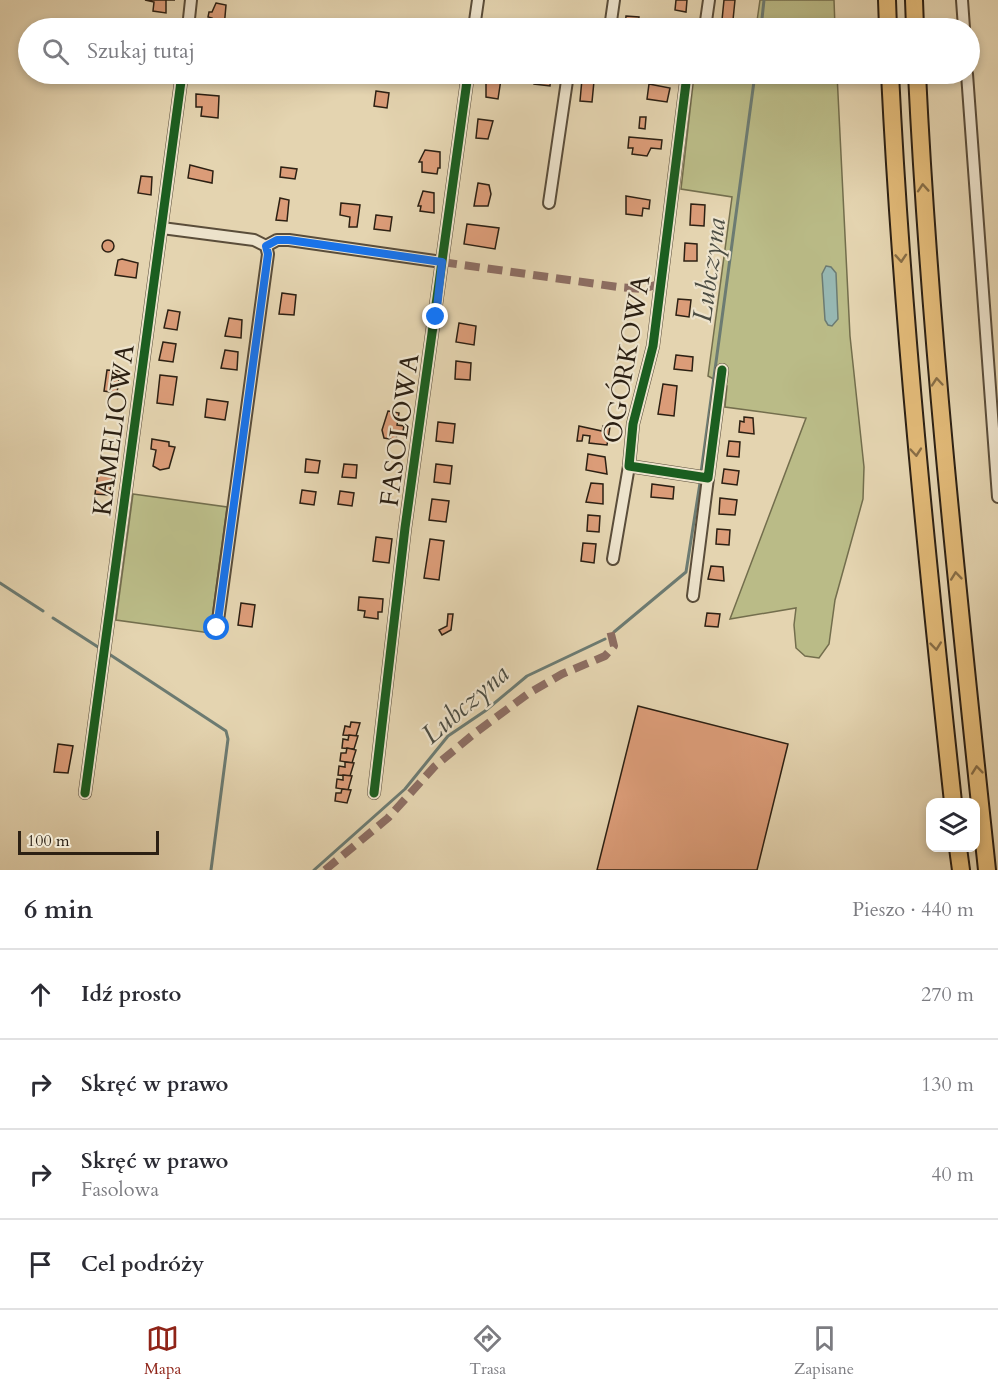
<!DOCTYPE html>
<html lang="pl">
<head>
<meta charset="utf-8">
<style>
  body { margin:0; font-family:Cardo,serif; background:#f7f7f7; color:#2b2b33 }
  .controls { position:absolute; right:18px; bottom:18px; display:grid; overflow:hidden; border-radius:12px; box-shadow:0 3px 9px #0003 }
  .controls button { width:54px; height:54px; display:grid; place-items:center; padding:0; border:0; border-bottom:2px solid #e1e1e2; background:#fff; color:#2b2b33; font:30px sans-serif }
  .scale { position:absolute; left:18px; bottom:15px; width:141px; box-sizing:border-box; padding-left:6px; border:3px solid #2c2013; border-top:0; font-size:16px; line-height:21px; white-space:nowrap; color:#2c2013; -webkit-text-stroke:4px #ede3cc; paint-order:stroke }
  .stop { position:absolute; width:18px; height:18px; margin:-14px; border:4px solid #1a73e8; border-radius:50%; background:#fff }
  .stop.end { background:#1a73e8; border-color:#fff; box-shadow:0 2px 6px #0008 }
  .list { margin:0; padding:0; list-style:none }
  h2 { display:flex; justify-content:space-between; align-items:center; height:78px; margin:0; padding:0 24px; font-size:26px }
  h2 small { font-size:20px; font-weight:400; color:#7c7c81 }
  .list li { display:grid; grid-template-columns:39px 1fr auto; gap:18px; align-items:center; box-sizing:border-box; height:90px; padding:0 24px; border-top:2px solid #e1e1e2 }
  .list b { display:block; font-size:22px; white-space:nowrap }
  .list p { margin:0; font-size:20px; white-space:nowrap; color:#7c7c81 }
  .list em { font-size:20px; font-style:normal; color:#7c7c81 }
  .icon { flex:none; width:33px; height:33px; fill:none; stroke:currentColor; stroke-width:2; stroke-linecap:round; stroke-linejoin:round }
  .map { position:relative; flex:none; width:998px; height:870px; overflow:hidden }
  .search { position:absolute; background:#fff; box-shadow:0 3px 9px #0003; left:18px; right:18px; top:18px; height:66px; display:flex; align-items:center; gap:15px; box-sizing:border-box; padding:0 21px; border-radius:33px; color:#7c7c81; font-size:22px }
  .sheet { height:438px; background:#fff }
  nav { display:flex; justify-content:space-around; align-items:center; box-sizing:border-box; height:84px; border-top:2px solid #e1e1e2; background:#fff; font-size:16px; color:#7c7c81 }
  nav a { display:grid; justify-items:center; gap:3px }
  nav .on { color:#8f2418 }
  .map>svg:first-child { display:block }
  .green { fill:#babb87; stroke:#736e4d; stroke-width:1.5 }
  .water { fill:#97b7b2; stroke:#6c7b72; stroke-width:1.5 }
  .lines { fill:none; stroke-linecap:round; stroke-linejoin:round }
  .stream { stroke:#6c7b72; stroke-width:3 }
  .building { fill:#db9c78; stroke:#2c2013; stroke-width:1.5 }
  .minor-casing { stroke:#5a4d3a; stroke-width:14 }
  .highway-casing { stroke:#2c2013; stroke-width:20 }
  .minor { stroke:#ede3cc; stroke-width:10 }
  .highway { stroke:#e2ba78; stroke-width:16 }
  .quiet { stroke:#8d6e63; stroke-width:8; stroke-dasharray:15 8; stroke-linecap:butt }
  .cycleway-casing { stroke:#ede3cc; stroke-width:13 }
  .cycleway { stroke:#1b5e20; stroke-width:9 }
  .oneway { stroke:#876d46 }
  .route { stroke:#1a73e8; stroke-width:8 }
  .labels { text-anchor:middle; stroke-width:4.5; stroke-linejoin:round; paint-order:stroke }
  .street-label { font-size:26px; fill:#2c2013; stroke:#ede3cc }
  .water-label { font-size:27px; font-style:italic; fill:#4c4d43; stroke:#ede3cc }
</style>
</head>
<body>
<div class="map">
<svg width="998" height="870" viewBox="0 0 998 870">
  <rect width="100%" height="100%" fill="#e4d4b0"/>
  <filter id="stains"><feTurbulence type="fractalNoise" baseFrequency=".00333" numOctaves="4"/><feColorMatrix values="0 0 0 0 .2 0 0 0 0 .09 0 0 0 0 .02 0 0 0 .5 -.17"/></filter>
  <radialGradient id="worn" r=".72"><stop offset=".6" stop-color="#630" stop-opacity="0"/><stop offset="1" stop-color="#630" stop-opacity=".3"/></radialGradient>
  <g class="green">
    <path d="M760 0H834L835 28H756Z"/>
    <path d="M698 74H837L850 336 864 467 863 499 835 600 829 644 819 658 805 656 796 648 794 625 796 608 730 619 806 418 725 407 727 386 708 376 732 197 681 189 694 76Z"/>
    <path d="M133 494 227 507 210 633 116 620Z"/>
  </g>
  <path class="water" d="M826 266 831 267 836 273 838 319 832 326 828 325 825 320 822 274Z"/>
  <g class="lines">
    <g class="stream">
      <path d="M761 28 764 0"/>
      <path d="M701 473 755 74"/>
      <path d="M0 583 43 611"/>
      <path d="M53 618 98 647"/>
      <path d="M614 632 686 572 700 483"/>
      <path d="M109 654 226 731 228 739 211 870"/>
      <path d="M314 870 405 789 448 736 485 711 527 676 605 639"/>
    </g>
  </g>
  <g class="building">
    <path d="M145 0H175H166V13L153 11 154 2Z"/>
    <path d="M676 0H687L686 12 675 10Z"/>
    <path d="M724 0H735L733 20H722Z"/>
    <path d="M216 3 226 5 224 28H210L212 18 208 17 209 12H212Z"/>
    <path d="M626 16 639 17 638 28H625Z"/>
    <path d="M535 74H551L550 86 534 84Z"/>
    <path d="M486 76 501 79 498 99 486 97Z"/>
    <path d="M582 79 594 81 592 102 580 101Z"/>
    <path d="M649 84 670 88 667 102 647 99Z"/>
    <path d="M376 91 389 93 387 108 374 106Z"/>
    <path d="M196 94 219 96 218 118 201 116 202 107H196Z"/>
    <path d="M640 117H646L645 129 639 128Z"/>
    <path d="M478 119 493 121 488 139 476 138Z"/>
    <path d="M629 137 662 140 661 149 651 148 647 156 632 154 633 148H628Z"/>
    <path d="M425 150 440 152V168H438L437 174 422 172V162H419Z"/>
    <path d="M190 165 213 171 212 183 188 178Z"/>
    <path d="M281 167 297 169 295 179 280 177Z"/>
    <path d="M141 176 152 177 151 195 138 193Z"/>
    <path d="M478 183 489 185 491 194 488 206H474Z"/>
    <path d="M423 191 434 193V213L420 211 421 206H418Z"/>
    <path d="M626 196 650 200 649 209 643 208 642 216 626 214Z"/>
    <path d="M280 198 289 200 287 221 276 220Z"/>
    <path d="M341 203 360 205 357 227H349L350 217 340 215Z"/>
    <path d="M691 204 705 205 704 226 690 225Z"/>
    <path d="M376 215 392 217 390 231 374 229Z"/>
    <path d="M467 224 499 228 495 249 464 244Z"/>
    <circle cx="108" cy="246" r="6"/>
    <path d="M685 243 697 244V261H684Z"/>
    <path d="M122 259 138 263 136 278 115 275 118 260Z"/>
    <path d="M282 293 296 295 294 315 279 314Z"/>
    <path d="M678 299 691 300 689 317 676 315Z"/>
    <path d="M168 310 180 312 177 330 164 328Z"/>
    <path d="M229 318 242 320 241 338 225 336Z"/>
    <path d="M459 323 476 326 474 345 456 342Z"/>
    <path d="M163 342 176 344 173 362 159 360Z"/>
    <path d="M225 350 238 352 237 370 221 368Z"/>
    <path d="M676 355 693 357 692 371 674 369Z"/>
    <path d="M456 361 471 363 470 380 455 379Z"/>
    <path d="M107 370 120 371 117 393 104 391Z"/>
    <path d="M160 375 177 377 173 405 157 403Z"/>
    <path d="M663 384 677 386 674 416 658 414Z"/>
    <path d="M207 399 228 402 225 420 205 417Z"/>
    <path d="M388 411 399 413 397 425 404 426 402 436 397 435 396 440 384 438 382 430Z"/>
    <path d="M744 417 753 418 754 434 739 432 740 421 744 422Z"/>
    <path d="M438 422 455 424 453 443 436 441Z"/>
    <path d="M579 426 602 431 603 426 610 427 607 445 589 443 590 436 583 435 582 441H577Z"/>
    <path d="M152 439 169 442V446L175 447 169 468 160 470 153 466 156 450 151 449Z"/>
    <path d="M729 441 740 442 739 457 727 456Z"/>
    <path d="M588 454 605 457 607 474 586 470Z"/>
    <path d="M306 459 320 461 318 473 305 472Z"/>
    <path d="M344 464 357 465 356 478 342 477Z"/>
    <path d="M436 464 452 466 450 484 434 482Z"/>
    <path d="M724 469 739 471 737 485 722 483Z"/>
    <path d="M98 474 113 476 109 495 95 494Z"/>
    <path d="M591 483 603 484V504L586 502Z"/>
    <path d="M652 484 674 487 673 499 651 497Z"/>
    <path d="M302 490 316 492 314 505 300 503Z"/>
    <path d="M340 491 354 493 352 506 338 504Z"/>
    <path d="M720 498 737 500 735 515 719 514Z"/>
    <path d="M432 499 449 501 446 522 429 520Z"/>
    <path d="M588 515 600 516 599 532 587 531Z"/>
    <path d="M717 529 730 530 729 545 716 544Z"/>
    <path d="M376 537 392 539 389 563 373 561Z"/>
    <path d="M430 539 444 541 439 580 424 578Z"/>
    <path d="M583 543 596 544 594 563 581 561Z"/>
    <path d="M711 566 723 567 724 581 708 579Z"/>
    <path d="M359 597 383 599 382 612H378V619L364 617 365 611 358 610Z"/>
    <path d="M241 603 255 605 252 627 238 625Z"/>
    <path d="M707 613 720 614 718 627 705 626Z"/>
    <path d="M448 614H453L451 630 442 635 439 630 447 626Z"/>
    <path d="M638 706 788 744 757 870H597Z"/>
    <path d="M351 722 360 723 356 736 343 735 345 726 350 727Z"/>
    <path d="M349 735 358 736 354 749 342 748 343 739 348 740Z"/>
    <path d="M58 744 73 746 68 773 54 772Z"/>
    <path d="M347 748 356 750 352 763 340 761 341 753H346Z"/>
    <path d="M345 762 354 763 350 776 338 775 339 766 345 767Z"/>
    <path d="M343 775 352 776 348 790 336 788 337 779 343 780Z"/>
    <path d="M342 789 351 790 347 803 335 801 336 793H341Z"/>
  </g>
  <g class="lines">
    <defs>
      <g id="minor">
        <path d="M962 0 964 28"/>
        <path d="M188 28 191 0"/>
        <path d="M474 28 478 0"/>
        <path d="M610 28 614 0"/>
        <path d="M705 28 709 0"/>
        <path d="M967 74 998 497"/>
        <path d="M687 75 653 346 633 424 629 466 708 478 722 370"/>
        <path d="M549 203 568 74"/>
        <path d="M162 228 254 240 266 246 268 254 217 628"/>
        <path d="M266 246 277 240H289L442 262"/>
        <path d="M613 559 629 466"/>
        <path d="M693 596 708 478"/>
        <path d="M85 793 182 74"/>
        <path d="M374 793 405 528 468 74"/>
      </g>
      <g id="highway">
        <path d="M887 0 888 28"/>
        <path d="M914 0 915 28"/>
        <path d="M890 74C902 317 927 560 953 802"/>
        <path d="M917 74C930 340 959 605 987 870"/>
        <path d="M958 848 961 870"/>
      </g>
    </defs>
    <use href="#minor" class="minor-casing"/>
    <use href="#highway" class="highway-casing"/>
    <use href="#minor" class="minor"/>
    <use href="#highway" class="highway"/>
    <g class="quiet">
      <path d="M442 262 618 287 643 289 661 283"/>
      <path d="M325 870 388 818 435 766 475 733 529 693 562 674 605 656 614 646 610 630"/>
    </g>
    <defs>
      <g id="cycleway">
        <path d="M687 75 653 346 633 424 629 466 708 478 722 370"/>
        <path d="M85 793 182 74"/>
        <path d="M374 793 405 528 468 74"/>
      </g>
    </defs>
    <use href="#cycleway" class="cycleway-casing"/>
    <use href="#cycleway" class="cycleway"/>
  </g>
  <defs><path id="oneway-chevron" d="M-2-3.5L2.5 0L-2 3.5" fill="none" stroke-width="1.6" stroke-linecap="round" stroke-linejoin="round" transform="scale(1.5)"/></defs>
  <g class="oneway">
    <use href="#oneway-chevron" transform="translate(923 188) rotate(-94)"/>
    <use href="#oneway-chevron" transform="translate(901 258) rotate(86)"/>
    <use href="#oneway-chevron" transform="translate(937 382) rotate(-95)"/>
    <use href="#oneway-chevron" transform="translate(916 452) rotate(85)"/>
    <use href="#oneway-chevron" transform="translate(956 576) rotate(-96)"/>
    <use href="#oneway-chevron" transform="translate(936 646) rotate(84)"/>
    <use href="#oneway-chevron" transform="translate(977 770) rotate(-96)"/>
  </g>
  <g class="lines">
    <path class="route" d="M217 628 268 254 266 246 277 240H289L442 262 436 317"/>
  </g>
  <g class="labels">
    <g class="street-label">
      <text transform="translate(626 359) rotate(-80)" y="9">OGÓRKOWA</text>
      <text transform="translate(113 430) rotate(-82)" y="9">KAMELIOWA</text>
      <text transform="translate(399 430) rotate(-82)" y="9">FASOLOWA</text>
    </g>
    <g class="water-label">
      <text transform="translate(709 270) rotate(-82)" y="9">Lubczyna</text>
      <text transform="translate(465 704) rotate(-41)" y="9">Lubczyna</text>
    </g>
  </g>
  <rect width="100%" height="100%" filter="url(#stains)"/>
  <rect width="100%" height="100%" fill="url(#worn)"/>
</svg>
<div class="controls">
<button><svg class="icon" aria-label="layers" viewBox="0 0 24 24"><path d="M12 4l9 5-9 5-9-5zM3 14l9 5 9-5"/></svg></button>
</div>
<div class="scale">100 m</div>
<div class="stop" style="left:217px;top:628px"></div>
<div class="stop end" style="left:436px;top:317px"></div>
<div class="search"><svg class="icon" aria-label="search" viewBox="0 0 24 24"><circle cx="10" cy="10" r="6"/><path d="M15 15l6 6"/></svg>Szukaj tutaj</div>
</div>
<section class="sheet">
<h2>6 min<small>Pieszo · 440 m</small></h2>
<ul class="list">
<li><svg class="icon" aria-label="ahead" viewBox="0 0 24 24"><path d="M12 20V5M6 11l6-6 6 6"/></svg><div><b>Idź prosto</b></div><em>270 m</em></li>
<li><svg class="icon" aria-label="right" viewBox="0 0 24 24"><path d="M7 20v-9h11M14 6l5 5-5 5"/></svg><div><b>Skręć w prawo</b></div><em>130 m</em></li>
<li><svg class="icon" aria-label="right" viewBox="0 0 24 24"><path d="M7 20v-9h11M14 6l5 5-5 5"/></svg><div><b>Skręć w prawo</b><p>Fasolowa</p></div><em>40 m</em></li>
<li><svg class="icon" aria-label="arrive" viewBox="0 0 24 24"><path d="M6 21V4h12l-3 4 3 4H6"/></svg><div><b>Cel podróży</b></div></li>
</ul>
</section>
<nav>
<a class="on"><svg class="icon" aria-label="map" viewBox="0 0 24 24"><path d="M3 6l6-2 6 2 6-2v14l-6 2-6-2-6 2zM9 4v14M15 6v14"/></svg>Mapa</a>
<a><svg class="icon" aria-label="directions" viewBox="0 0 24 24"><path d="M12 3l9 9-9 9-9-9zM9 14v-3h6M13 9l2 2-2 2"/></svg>Trasa</a>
<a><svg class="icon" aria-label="saved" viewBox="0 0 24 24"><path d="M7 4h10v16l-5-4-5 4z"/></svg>Zapisane</a>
</nav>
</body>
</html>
